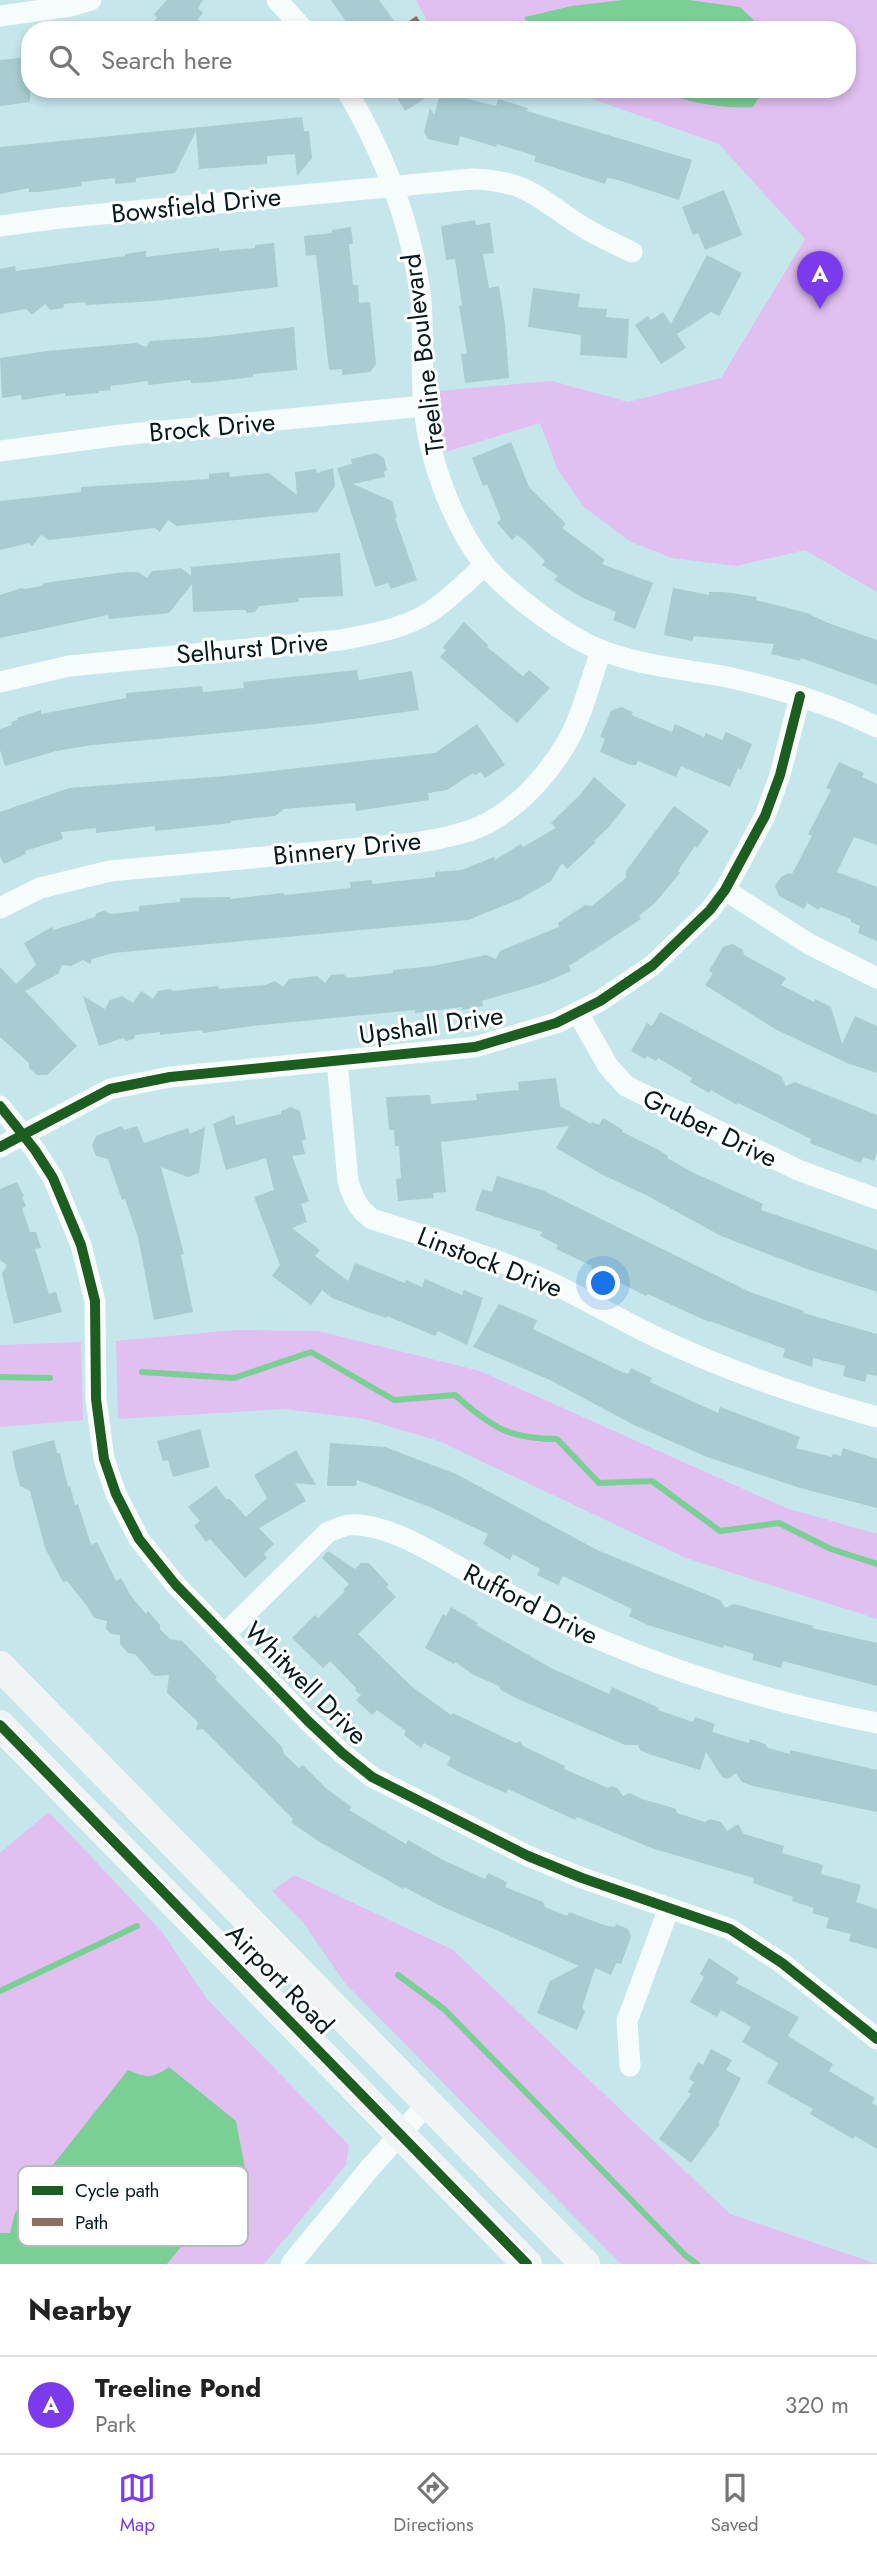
<!DOCTYPE html>
<html lang="en">
<head>
<meta charset="utf-8">
<style>
  body { margin:0; font-family:Jost,sans-serif; background:#f2f2f2; color:#222 }
  .you { position:absolute; left:604px; top:1284px; width:24px; height:24px; margin:-18px; border:5px solid #fff; border-radius:50%; background:#1a73e8; box-shadow:0 0 0 10px #1a73e833 }
  .badge { display:grid; place-items:center; width:46px; height:46px; border-radius:50%; background:#7c3aed; color:#fff; font-size:23px; font-weight:700 }
  .pin { position:absolute; translate:-50% -58px; filter:drop-shadow(0 2px 4px #0008) }
  .pin::after { content:''; position:absolute; top:37px; width:24px; height:21px; background:inherit; clip-path:polygon(0 0,100% 0,50% 100%) }
  .list { margin:0; padding:0; list-style:none }
  h2 { display:flex; justify-content:space-between; align-items:center; height:91px; margin:0; padding:0 28px; font-size:30px }
  h2 small { font-size:23px; font-weight:400; color:#767676 }
  .list li { display:grid; grid-template-columns:46px 1fr auto; gap:21px; align-items:center; box-sizing:border-box; height:98px; padding:0 28px; border-top:2px solid #e0e0e0 }
  .list b { display:block; font-size:26px; white-space:nowrap }
  .list p { margin:0; font-size:23px; white-space:nowrap; color:#767676 }
  .list em { font-size:23px; font-style:normal; color:#767676 }
  .icon { flex:none; width:38px; height:38px; fill:none; stroke:currentColor; stroke-width:2; stroke-linecap:round; stroke-linejoin:round }
  .map { position:relative; flex:none; width:877px; height:2264px; overflow:hidden }
  .search { position:absolute; background:#fff; box-shadow:0 4px 10px #0003; left:21px; right:21px; top:21px; height:77px; display:flex; align-items:center; gap:18px; box-sizing:border-box; padding:0 24px; border-radius:28px; color:#767676; font-size:26px }
  .sheet { height:189px; background:#fff }
  nav { display:flex; justify-content:space-around; align-items:center; box-sizing:border-box; height:98px; border-top:2px solid #e0e0e0; background:#fff; font-size:19px; color:#767676 }
  nav a { display:grid; justify-items:center; gap:4px }
  nav .on { color:#7c3aed }
  .map>svg:first-child { display:block }
  .green { fill:#e1bff1 }
  .water { fill:#7acf94 }
  .lines { fill:none; stroke-linecap:round; stroke-linejoin:round }
  .stream { stroke:#7acf94; stroke-width:6 }
  .building { fill:#a8ccd1 }
  .minor { stroke:#f6fbfc; stroke-width:21 }
  .secondary { stroke:#f1f4f4; stroke-width:30 }
  .quiet { stroke:#8d6e63; stroke-width:9; stroke-dasharray:18 9; stroke-linecap:butt }
  .cycleway-casing { stroke:#fff; stroke-width:15 }
  .cycleway { stroke:#1b5e20; stroke-width:10 }
  .labels { text-anchor:middle; stroke-width:6; stroke-linejoin:round; paint-order:stroke }
  .street-label { font-size:26px; fill:#041b1f; stroke:#fff }
  .key { fill:#fff; stroke:#b4bbbc; stroke-width:2 }
  .key-label { font-size:19px; fill:#041b1f }
</style>
</head>
<body>
<div class="map">
<svg width="877" height="2264" viewBox="0 0 877 2264">
  <rect width="100%" height="100%" fill="#c5e6eb"/>
  <g class="green">
    <path d="M416 0H877V592L805 550 736 566 672 558 631 542 584 507 558 470 540 423 445 452 441 439 438 391 552 381 628 402 721 378 805 239 719 144 565 89H847V30H432Z"/>
    <path d="M236 1330 318 1331 480 1371 786 1508 877 1534V1619L686 1558 439 1441 364 1419 284 1409 118 1419 116 1341Z"/>
    <path d="M81 1342 83 1420 0 1427V1345Z"/>
    <path d="M49 1812 162 1932 206 1998 349 2145 346 2165 264 2264H0V1853Z"/>
    <path d="M294 1875 453 1950 730 2214 877 2264H621L344 1982 303 1922 272 1891Z"/>
  </g>
  <g class="water">
    <path d="M623 0H689L740 7 764 30H525V17L572 6Z"/>
    <path d="M653 89H764L753 107C717 109 686 102 653 89Z"/>
    <path d="M169 2067 236 2121 245 2168 167 2264H0V2233H10L15 2213 128 2070C147 2078 152 2079 169 2067Z"/>
  </g>
  <g class="lines">
    <g class="stream">
      <path d="M142 1372 234 1378 311 1352 394 1400 455 1395C491 1427 509 1439 557 1439L599 1483 652 1481 720 1531 779 1523 831 1549 877 1564"/>
      <path d="M0 1377 50 1378"/>
      <path d="M398 1975 444 2009 686 2256 697 2264"/>
      <path d="M0 1991 137 1926"/>
    </g>
  </g>
  <g class="building">
    <path d="M167 0H203L198 8 203 13 198 19 209 30H146L157 18 154 14Z"/>
    <path d="M331 0H379L401 30H352Z"/>
    <path d="M30 57V102L0 106V60Z"/>
    <path d="M392 89H440L405 111Z"/>
    <path d="M441 92 496 106 498 99 528 108 527 111 692 160 679 200 615 179 607 178 605 184 534 161 536 156 497 144 496 147 460 136 458 146 428 139 424 132 430 108 434 115Z"/>
    <path d="M302 117 304 131H309L312 158 297 176 295 154 267 156V164L199 169 196 131 175 173 136 178V182L115 184V178L81 182 82 186 39 192H29V188L0 194V147Z"/>
    <path d="M724 190 742 235 705 250 698 233 693 235 682 207Z"/>
    <path d="M475 220 476 225 490 223 494 253 483 254 489 288 499 286 505 324 509 378 465 383 461 354H467L459 306 462 305 455 259 446 260 441 226Z"/>
    <path d="M351 227 353 244H349L353 285H358L359 303 370 302 376 364 370 372 342 375V369L329 370 316 255 306 256 304 236 332 233V230Z"/>
    <path d="M274 243 278 287 154 301 87 305 84 302 64 304 63 308 50 310 45 304 32 315 26 309 0 314V269L15 266 16 271 125 256V254L146 251V257L219 248V251L255 248V245Z"/>
    <path d="M707 255 742 273 719 316 711 312 677 334 686 348 661 364 635 325 648 316 651 320 663 312 671 324Z"/>
    <path d="M533 288 580 294 578 307 607 309 606 317 629 319 627 358 580 355 581 335 528 327Z"/>
    <path d="M294 327 297 370 253 374V377L211 382 191 383V380L148 385V381L110 386 111 390 99 391V393L65 396V393L22 400 21 395 2 398 0 358 47 351 136 343 146 347 150 341 211 337Z"/>
    <path d="M511 442 529 487 566 524 562 528 605 560 602 564 653 583 635 629 613 620 616 612 583 598 554 580 558 576 542 565 545 561 524 540 517 535 512 540 497 523 501 519 487 484 483 486 472 458Z"/>
    <path d="M376 453 384 458 387 470 384 472 385 477 353 484 392 501 397 518H395L417 580 391 589 388 583 375 587 337 468 352 464 351 459Z"/>
    <path d="M333 468 335 486 317 512 177 526 168 520 160 532 155 528 49 540 41 535 32 546 29 543 0 550V501L81 492V487L209 479V474L229 472 230 477 269 473 297 495 295 472 316 469 317 473Z"/>
    <path d="M340 553 343 596 298 598 299 602 259 606 255 612 247 613 245 610H237L193 612 192 584 169 613 109 619 108 615 0 638V595L21 588 24 589 42 586 44 583 125 572H138L147 578 152 571 175 569 181 568 191 576V567Z"/>
    <path d="M673 588 709 595V592H724L757 597 756 600 811 614V615L828 623 877 640V685L801 658 800 661 771 654 774 644 694 636 692 641 664 635Z"/>
    <path d="M464 622 488 645 487 647 523 676 529 670 550 688 517 723 440 657 446 650 443 647Z"/>
    <path d="M357 670 359 680 412 671 419 710 316 724 93 745 56 751 5 766 0 750V729L12 725 11 722 18 720 17 718 41 710V714L126 698V693L202 686 203 692 244 688 243 682Z"/>
    <path d="M621 707 633 712 631 715 672 732 675 724 704 737 706 733 722 740 726 732 752 744 741 770 738 768 730 787 681 766 676 777 638 761 636 765H630L600 752 605 739 600 737 611 711Z"/>
    <path d="M477 724 505 765 485 778 481 772 475 775 473 773 447 790 428 793 429 800 356 811 355 803 284 809 275 816 230 821 231 823 155 831V826L96 833V828L61 832 63 839 25 851 26 854 4 864 0 856V812L69 788 226 776 435 753Z"/>
    <path d="M839 762 864 773 862 777 877 784V845L854 837 837 872 877 887V941L858 933 860 926 851 922V919L820 907 819 910 807 903 804 909 779 896 775 886 781 877 789 873 792 874 804 851 812 836 808 834 831 790 826 788Z"/>
    <path d="M594 777 626 805 608 828 594 841 596 842 567 869 562 863 551 881 520 899 468 920 113 953 92 959 90 964 83 960 71 966 62 965 58 974 25 991 77 1046 47 1075H37L29 1068V1063L0 1037V967L16 984 36 965 24 943 52 927 54 930 95 917 97 913 104 911 111 914 139 911V906L180 902V898L230 897V899L283 893 285 895 351 888 350 882 372 880V884L435 877V872L462 870 494 857 495 860 521 844 523 847 556 828 551 823 580 795Z"/>
    <path d="M674 806 709 831 697 848 695 846 678 871 680 873 655 903 639 916 641 919 569 966 571 971 544 983 482 1001 483 1006 462 1010V1007L415 1013V1010L252 1026 203 1033 202 1030 160 1035V1032L135 1035 134 1039 126 1041 123 1038 99 1046 83 996 105 1009 110 1000 122 996 133 1003 141 991 153 999 158 991 170 989 173 991 218 986 219 989 265 985 275 981 283 987 289 979 317 976 325 983 331 975 343 974 348 978 393 973V970L433 966 486 955 496 959 500 951 559 927 558 923 585 905 592 906 626 878V871Z"/>
    <path d="M733 944 743 950 744 955 786 978 781 985 814 1002 815 999 831 1007 842 1044 855 1016 877 1026V1073L847 1063 775 1029 705 985 713 973 709 971 723 947Z"/>
    <path d="M660 1012 781 1076 786 1086 795 1082 877 1115V1152L874 1161 863 1157 861 1163 810 1143 811 1139 738 1103 737 1105 711 1090 709 1093 690 1082 692 1078 658 1058 656 1061 647 1056 645 1059 631 1051 647 1023 652 1026Z"/>
    <path d="M556 1078 560 1106 591 1124 592 1122 599 1125 603 1118 623 1130 622 1132 657 1149 668 1156 667 1158 694 1173 763 1204 761 1210 877 1250V1292L807 1269 721 1236 648 1196 601 1174 556 1148 569 1126 441 1142 446 1192 433 1193 434 1198 398 1201 396 1179 401 1178 399 1146H395L394 1130H389L386 1097 430 1095 431 1104 477 1100 476 1094 519 1090 518 1082Z"/>
    <path d="M291 1107 300 1111 306 1139 302 1141 305 1154 292 1156 309 1201 301 1204 307 1222 292 1228 320 1250 315 1256 348 1281 355 1263 405 1283 406 1280 422 1287 425 1279 462 1295 464 1290 483 1298 467 1345 438 1331 435 1336 387 1316V1318L371 1313 332 1298 322 1290 311 1305 272 1276 280 1265 254 1197 274 1190 266 1158 226 1170 213 1124 234 1115 236 1125 281 1114V1111Z"/>
    <path d="M122 1126 124 1130 137 1126 144 1143 188 1128 190 1134 205 1127 199 1173 188 1177 161 1167 184 1254 181 1255 193 1312 154 1320 138 1237 125 1199 122 1200 108 1159 96 1156 92 1145 96 1136Z"/>
    <path d="M497 1176 542 1190 750 1292 804 1311 803 1313 877 1334V1376L867 1374 865 1382 843 1376 845 1366 813 1358 812 1367 783 1357 785 1349 710 1321 709 1322 648 1294 646 1296 591 1268 592 1266 556 1249 558 1245 540 1236 542 1232 475 1210 482 1189 492 1192Z"/>
    <path d="M17 1182 24 1196 22 1197 26 1206 22 1208 30 1232H36L41 1248 35 1249 49 1294 56 1292 62 1312 14 1324 2 1274 7 1265 0 1260V1189Z"/>
    <path d="M499 1304 537 1320 533 1329 620 1371 628 1374 631 1368 652 1378 650 1382 718 1413 720 1407 800 1437 796 1448 832 1457 833 1454 841 1456 843 1448 877 1459V1508L800 1488 707 1457 634 1425 550 1380 473 1347Z"/>
    <path d="M200 1429 210 1467 173 1477 168 1460 163 1461 157 1441Z"/>
    <path d="M54 1440 57 1453H60L68 1487 70 1486 75 1505 78 1504 91 1545 97 1542 116 1581 121 1578 131 1596 146 1614 148 1611 160 1625V1629L170 1639 182 1641 217 1677 215 1679 282 1747 284 1754 299 1768 303 1765 328 1790 352 1807 349 1810 406 1844 408 1840 445 1861 485 1879 488 1873 507 1882 505 1887 543 1902 545 1907 567 1916 569 1912 607 1926 615 1927 616 1924 628 1929 631 1937 621 1964 616 1963 611 1975 595 1968 582 2008 585 2011 577 2030 537 2013 550 1981 579 1966 443 1907 404 1887 403 1889 318 1841 291 1822 293 1819 203 1729 196 1730 198 1722 167 1693 169 1675 154 1676 135 1654 128 1653 120 1644V1635L111 1634 106 1629 107 1621 94 1618 87 1606 67 1581 63 1582 45 1548 30 1491 20 1486 15 1467 12 1451Z"/>
    <path d="M330 1443 385 1447 456 1474 597 1550 720 1600 725 1608 734 1604 813 1626 812 1628 877 1643V1686L783 1661 781 1668 752 1660 754 1654 724 1645 723 1648 648 1625 629 1616 632 1609 563 1576 558 1585 537 1575 540 1569 513 1554 510 1560 483 1544 488 1534 430 1507 357 1480 356 1486H327Z"/>
    <path d="M296 1450 316 1485 295 1483 306 1501 259 1528 274 1544 264 1554 267 1558 245 1578 210 1539 206 1542 194 1526 200 1521 188 1507 216 1486 226 1499H230L246 1517 267 1498 254 1475Z"/>
    <path d="M328 1551 355 1569 361 1563H369L389 1585 386 1587 396 1597 358 1634 411 1686 451 1715 453 1713 516 1743 520 1741 523 1746 565 1766 564 1769 608 1788 611 1786 617 1788 623 1796 630 1793 642 1799 670 1807 676 1809 677 1813 705 1822 710 1819 721 1822 727 1831 738 1824 744 1834 784 1846 782 1853 823 1865 821 1874 861 1885 856 1902 877 1909V1949L849 1941 851 1934 826 1928 829 1918 812 1913 814 1908 792 1901 793 1897 753 1883 754 1878 654 1849 577 1817 575 1820 508 1789 506 1793 465 1775 447 1765 451 1757 424 1743 421 1748 404 1735 406 1731 377 1710 372 1715 356 1700 361 1695 355 1690 356 1688 330 1661 323 1668 292 1638 315 1615 318 1618 345 1591 343 1590 349 1584 322 1558Z"/>
    <path d="M451 1607 478 1623 476 1625 551 1668 609 1694 612 1687 659 1708 658 1710 693 1722 695 1717 715 1724 712 1732 749 1743 750 1739 765 1744 768 1748 790 1754V1750L877 1770V1812L753 1786 742 1782 736 1773 728 1779 722 1777 706 1752 700 1770 652 1755 640 1750 638 1745H625L518 1699 501 1690 499 1686 474 1675 455 1662 454 1664 425 1648 443 1614 446 1616Z"/>
    <path d="M709 1958 739 1978 736 1983 799 2017 788 2036 833 2064 829 2071 875 2098 872 2103 877 2106V2149L855 2136 853 2139 810 2114 813 2109 767 2083 778 2063 742 2042 751 2027 721 2010 717 2017 690 2002 704 1977 700 1974Z"/>
    <path d="M711 2049 732 2060 726 2070 741 2078 718 2123 720 2124 691 2163 659 2139 691 2094 688 2092 694 2082 689 2079 698 2062 703 2065Z"/>
  </g>
  <g class="lines">
    <g class="minor">
      <path d="M277 0 304 30"/>
      <path d="M0 16 71 6 91 0"/>
      <path d="M346 89C383 152 410 220 420 292 425 330 420 369 424 408 429 459 452 523 484 564 506 591 553 626 583 642 625 664 676 668 722 676 775 687 828 703 877 727"/>
      <path d="M0 226 60 218 472 179C533 181 541 202 588 230 602 238 617 245 632 252"/>
      <path d="M0 451 121 435 424 406"/>
      <path d="M0 682 69 666 341 640C371 634 404 629 430 612 450 599 467 581 485 565"/>
      <path d="M725 890 809 944 877 978"/>
      <path d="M0 908 40 888 110 871 415 843C439 839 466 834 488 823 520 805 549 774 567 742 582 716 591 679 601 651"/>
      <path d="M578 1013 608 1066 626 1086 798 1170 877 1199"/>
      <path d="M337 1061 348 1181C353 1198 358 1209 372 1219 428 1237 484 1254 538 1277 578 1294 614 1317 652 1335 724 1370 800 1396 877 1417"/>
      <path d="M0 1106 35 1150 53 1178 81 1245 95 1301 96 1399 104 1459 116 1494 139 1539 175 1584 308 1721 342 1753 372 1777 528 1856 582 1878 730 1929 782 1963 877 2039"/>
      <path d="M0 1147 110 1089 170 1077 475 1047 556 1023 600 1001 653 965 710 910 725 890 765 816 780 775 800 696"/>
      <path d="M224 1635 328 1532C335 1530 342 1526 348 1525 384 1521 435 1554 466 1571 511 1595 556 1621 603 1641 690 1678 784 1705 877 1723"/>
      <path d="M630 2066 627 2021 669 1908"/>
      <path d="M291 2264 370 2168 428 2103"/>
    </g>
    <g class="secondary">
      <path d="M0 1666 585 2264"/>
      <path d="M0 1725 527 2264"/>
    </g>
    <path class="quiet" d="M404 30 423 17"/>
    <defs>
      <g id="cycleway">
        <path d="M0 1106 35 1150 53 1178 81 1245 95 1301 96 1399 104 1459 116 1494 139 1539 175 1584 308 1721 342 1753 372 1777 528 1856 582 1878 730 1929 782 1963 877 2039"/>
        <path d="M0 1147 110 1089 170 1077 475 1047 556 1023 600 1001 653 965 710 910 725 890 765 816 780 775 800 696"/>
        <path d="M0 1725 527 2264"/>
      </g>
    </defs>
    <use href="#cycleway" class="cycleway-casing"/>
    <use href="#cycleway" class="cycleway"/>
  </g>
  <g class="labels">
    <g class="street-label">
      <text transform="translate(196 205) rotate(-6)" y="9">Bowsfield Drive</text>
      <text transform="translate(423 354) rotate(-97)" y="9">Treeline Boulevard</text>
      <text transform="translate(212 427) rotate(-5)" y="9">Brock Drive</text>
      <text transform="translate(252 648) rotate(-5)" y="9">Selhurst Drive</text>
      <text transform="translate(347 848) rotate(-6)" y="9">Binnery Drive</text>
      <text transform="translate(431 1025) rotate(-8)" y="9">Upshall Drive</text>
      <text transform="translate(710 1128) rotate(26)" y="9">Gruber Drive</text>
      <text transform="translate(490 1262) rotate(21)" y="9">Linstock Drive</text>
      <text transform="translate(531 1604) rotate(27)" y="9">Rufford Drive</text>
      <text transform="translate(306 1683) rotate(45)" y="9">Whitwell Drive</text>
      <text transform="translate(280 1979) rotate(46)" y="9">Airport Road</text>
    </g>
  </g>
  <rect x="18" y="2166" width="230" height="80" rx="10" class="key"/>
  <rect x="32" y="2186" width="31" height="9" fill="#1b5e20"/>
  <rect x="32" y="2218" width="31" height="8" fill="#8d6e63"/>
  <g class="key-label">
    <text x="75" y="2197">Cycle path</text>
    <text x="75" y="2229">Path</text>
  </g>
</svg>
<div class="you"></div>
<div class="pin badge" style="left:820px;top:309px">A</div>
<div class="search"><svg class="icon" aria-label="search" viewBox="0 0 24 24"><circle cx="10" cy="10" r="6"/><path d="M15 15l6 6"/></svg>Search here</div>
</div>
<section class="sheet">
<h2>Nearby<small></small></h2>
<ul class="list">
<li><span class="badge">A</span><div><b>Treeline Pond</b><p>Park</p></div><em>320 m</em></li>
</ul>
</section>
<nav>
<a class="on"><svg class="icon" aria-label="map" viewBox="0 0 24 24"><path d="M3 6l6-2 6 2 6-2v14l-6 2-6-2-6 2zM9 4v14M15 6v14"/></svg>Map</a>
<a><svg class="icon" aria-label="directions" viewBox="0 0 24 24"><path d="M12 3l9 9-9 9-9-9zM9 14v-3h6M13 9l2 2-2 2"/></svg>Directions</a>
<a><svg class="icon" aria-label="saved" viewBox="0 0 24 24"><path d="M7 4h10v16l-5-4-5 4z"/></svg>Saved</a>
</nav>
</body>
</html>
